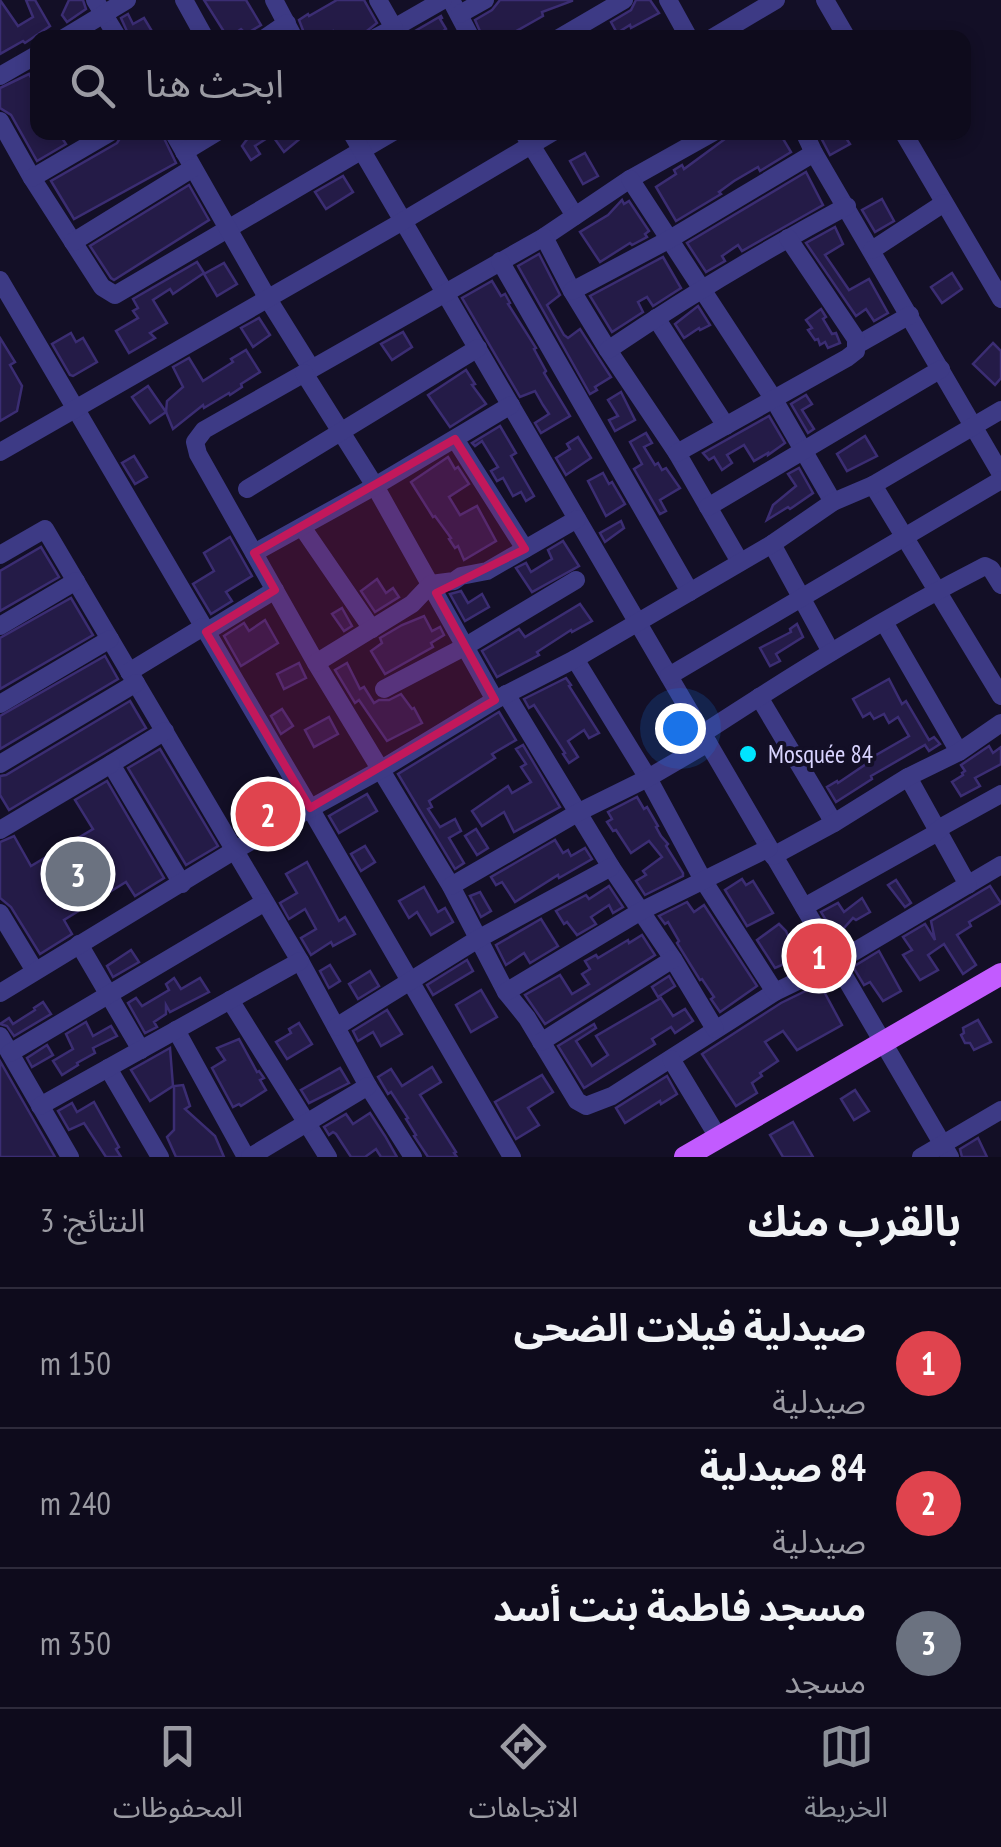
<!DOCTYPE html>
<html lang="ar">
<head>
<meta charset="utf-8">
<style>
  body { margin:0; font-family:"PT Sans Narrow","Noto Sans Arabic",sans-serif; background:#1c1929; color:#f1f3f6; direction:rtl }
  .you { position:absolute; left:680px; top:728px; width:35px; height:35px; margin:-25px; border:8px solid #fff; border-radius:50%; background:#1a73e8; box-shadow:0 0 0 15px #1a73e833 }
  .badge { display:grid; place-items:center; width:65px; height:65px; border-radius:50%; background:#8c9099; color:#fff; font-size:32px; font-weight:700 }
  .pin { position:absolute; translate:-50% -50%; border:5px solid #fff; box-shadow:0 2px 10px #0006 }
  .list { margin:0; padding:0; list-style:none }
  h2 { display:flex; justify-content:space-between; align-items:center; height:130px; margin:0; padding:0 40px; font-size:42px }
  h2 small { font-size:32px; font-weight:400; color:#9b9ba3 }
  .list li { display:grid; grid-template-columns:65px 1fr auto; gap:30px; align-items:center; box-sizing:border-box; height:140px; padding:0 40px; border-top:2px solid #2e2b3b }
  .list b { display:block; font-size:38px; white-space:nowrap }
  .list p { margin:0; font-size:32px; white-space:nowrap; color:#9b9ba3 }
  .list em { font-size:32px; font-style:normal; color:#9b9ba3 }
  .icon { flex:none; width:55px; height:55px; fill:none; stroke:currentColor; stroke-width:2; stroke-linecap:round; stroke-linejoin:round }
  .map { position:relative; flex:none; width:1001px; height:1157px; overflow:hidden; direction:ltr }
  .search { position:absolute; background:#0e0b1c; box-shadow:0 5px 15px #0003; left:30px; right:30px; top:30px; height:110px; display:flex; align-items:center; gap:25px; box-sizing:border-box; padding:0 35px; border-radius:20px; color:#9b9ba3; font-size:38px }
  .sheet { height:550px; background:#0e0b1c }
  nav { display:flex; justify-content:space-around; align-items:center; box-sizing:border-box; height:140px; border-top:2px solid #2e2b3b; background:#0e0b1c; font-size:28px; color:#9b9ba3 }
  nav a { display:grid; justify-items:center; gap:5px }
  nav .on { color:#8c9099 }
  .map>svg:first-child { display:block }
  .building { fill:#241b47; stroke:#3b2d73; stroke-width:2.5 }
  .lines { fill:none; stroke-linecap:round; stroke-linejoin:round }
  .minor { stroke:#3d3a85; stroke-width:18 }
  .major { stroke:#c25bff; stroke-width:22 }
  .marked { fill:#c2185b; fill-opacity:0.2; stroke:#c2185b; stroke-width:8; stroke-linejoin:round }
  .poi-dot { fill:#00e5ff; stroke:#130f26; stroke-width:4 }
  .labels { text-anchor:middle; stroke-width:8; stroke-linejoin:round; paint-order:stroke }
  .poi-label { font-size:25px; fill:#d9d4ff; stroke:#130f26; text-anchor:start }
</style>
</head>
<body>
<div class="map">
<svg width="1001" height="1157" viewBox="0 0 1001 1157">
  <rect width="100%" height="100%" fill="#130f26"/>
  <g class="building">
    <path d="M0 0 18 26 33 17 26 0H35L50 26 25 43 23 41 0 54Z"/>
    <path d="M69 0H83L86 9 67 22 62 15Z"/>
    <path d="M204 0H246L261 25 246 34 241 29 228 38Z"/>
    <path d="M337 0H364L377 23 358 38H337L333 31 322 38H306L299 20 308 14 309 16Z"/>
    <path d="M500 0H572V1L542 12 543 16 504 38H483L475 20 492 10Z"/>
    <path d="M636 0H650L659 13 631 28 630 25 617 33 611 22 631 10Z"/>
    <path d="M128 14 133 24 144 18 156 38H130L121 18Z"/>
    <path d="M441 16 442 18 440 19 446 29 433 38H403Z"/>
    <path d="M29 74 33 81 38 79V132H58L66 144 37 161 11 115 0 108V88Z"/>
    <path d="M161 132 176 163 74 219 51 181 117 143 124 132Z"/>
    <path d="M244 132H308L284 152 272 135 255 146 260 154 251 160 242 146 248 138Z"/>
    <path d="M726 132H779L791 152 760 171 758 167 734 181 719 192 721 194 676 221 656 187 676 174 674 170 682 165 684 169 729 136Z"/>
    <path d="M818 132H842L850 144 830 155Z"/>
    <path d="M585 153 598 176 583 184 570 161Z"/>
    <path d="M806 172 823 205 742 251 738 245 722 256 725 261 706 272 687 243Z"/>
    <path d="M343 176 353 192 326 209 315 192Z"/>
    <path d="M189 185 209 220 114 280 111 278 90 246Z"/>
    <path d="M882 199 894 221 875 232 862 210Z"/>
    <path d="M622 200 624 204 629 201 649 231 645 234 647 237 632 245 630 243 600 262 580 232 608 215Z"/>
    <path d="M835 227 843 244 825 255 849 290 869 279 888 313 874 321 866 309 856 316 806 243Z"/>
    <path d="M539 254 560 295 547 305 564 335 568 338 580 329 611 377 595 387 597 390 590 394 518 266Z"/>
    <path d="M663 257 681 288 653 306 647 297 638 302 643 312 612 332 590 296Z"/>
    <path d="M197 262 204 273 173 294 170 289 153 300 167 323 150 333 155 338 129 353 116 331 138 318 133 311 138 308 133 299Z"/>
    <path d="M224 263 237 284 217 296 204 274Z"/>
    <path d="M952 273 962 289 942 303 931 287Z"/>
    <path d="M492 281 501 296 505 294 510 303 508 304 536 348 534 349 546 371 544 373 570 416 541 433 535 423 549 414 543 405 535 391 520 397 462 298Z"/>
    <path d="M698 306 710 325 700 330 699 328 684 338 675 324Z"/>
    <path d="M821 309 826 317 823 319 832 334 836 333 840 343 828 348 825 342 820 345 818 339 815 340 808 330 812 328 806 320Z"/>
    <path d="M259 318 270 335 253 347 241 328Z"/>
    <path d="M403 332 412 347 392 360 381 344Z"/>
    <path d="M71 333 76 342 83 338 97 362 73 376 70 375 52 344Z"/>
    <path d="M0 338 15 362 10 365 22 386 17 411 0 421Z"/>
    <path d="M993 343 1001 351V378L995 385 973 364Z"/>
    <path d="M246 350 260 372 241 384 242 387 230 395 229 393 204 408 203 405 173 429 166 412 167 401 183 387 173 367 189 358 203 381 233 362 231 359Z"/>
    <path d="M466 370 475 384 472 385 486 404 450 427 428 395Z"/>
    <path d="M148 386 166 412 150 423 132 397Z"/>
    <path d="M621 392 635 420 615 431 609 420 618 416 608 400Z"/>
    <path d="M806 395 812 404 802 410 814 429 808 433 791 404Z"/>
    <path d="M769 416 785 443 768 455V453L754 461 744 445 727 455 732 463 722 470 714 457 709 460 703 453Z"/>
    <path d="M500 426 516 453 511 456 534 496 526 501 521 492 513 496 503 478 497 481 491 471 498 467 482 441 475 446 472 443Z"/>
    <path d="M646 433 652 443 644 447 655 465 658 463 662 470 666 468 680 488 660 500 666 511 660 514 634 469 642 464 630 442Z"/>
    <path d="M865 436 877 456 847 471 837 454Z"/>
    <path d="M578 437 591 458 566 475 556 458 570 449 567 444Z"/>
    <path d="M134 456 147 477 135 484 122 463Z"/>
    <path d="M448 457 455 469 458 467 469 484 449 497 460 515 477 506 496 541 464 560 458 546 455 548 449 539 451 538 435 516 433 517 411 482Z"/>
    <path d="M799 468 813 493 790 509 788 507 767 520 773 505 796 486 788 474Z"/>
    <path d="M603 473 609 484 612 482 625 504 606 516 588 481Z"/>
    <path d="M621 521 624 528 605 542 600 533Z"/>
    <path d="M230 537 252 576 226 592 232 601 211 614 193 584 214 571 204 553Z"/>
    <path d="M563 541 579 566 532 592 516 568 526 563 531 572 552 559 548 550Z"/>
    <path d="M41 547 59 577 0 611V571Z"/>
    <path d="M377 579 386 593 393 588 399 597 375 612 361 591Z"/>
    <path d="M461 591 468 603 482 594 489 607 465 621 450 594Z"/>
    <path d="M71 598 93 635 0 689V638Z"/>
    <path d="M580 604 592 621 572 632 571 630 537 652 539 655 497 677 482 651 519 629 525 637Z"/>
    <path d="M342 608 352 626 344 631 332 614Z"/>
    <path d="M424 616 432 631 440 627 444 635 431 643 433 647 385 674 371 651 382 643 380 638 402 625Z"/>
    <path d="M265 620 278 643 241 666 224 636 244 623 249 631Z"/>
    <path d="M797 624 803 637 776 654 780 661 770 666 760 648 791 632 790 629Z"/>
    <path d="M105 656 118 679 0 749V716Z"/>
    <path d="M299 663 306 678 284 689 277 674Z"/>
    <path d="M347 663 360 689 364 687 374 703 379 700H389L401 694 412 709 414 708 422 723 387 741 359 700 355 703 335 670Z"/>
    <path d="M566 678 571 685 569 686 599 733 589 738 584 730 568 741 578 757 569 763 563 754 565 753 534 705 529 708 524 699Z"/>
    <path d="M889 679 902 704 906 701 929 740 934 737 940 744 929 751 925 745 871 776 872 779 836 802 827 787 837 781 838 783 872 760 871 758 909 736 898 717 889 723 884 714 874 719 870 713 863 717 853 699Z"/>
    <path d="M130 701 146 728 9 810 0 795V776L6 775Z"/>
    <path d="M282 709 293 726 281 734 271 716Z"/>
    <path d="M499 712 516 740 492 754 495 758 429 801 432 807 428 809 440 827 455 819 461 831 449 838 464 863 455 869 398 774Z"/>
    <path d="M329 717 338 734 314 747 305 730Z"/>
    <path d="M523 745 560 807 514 832 504 812 482 826 472 811 508 786 512 793 531 782 521 767 526 764 516 749Z"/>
    <path d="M989 746 993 753 1001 747V764L975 778 980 786 961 796 952 782 963 775 962 773 965 771 961 765Z"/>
    <path d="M160 749 218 846 186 865 128 768Z"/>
    <path d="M107 781 164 878 135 896 126 882 64 920 72 934 40 954 11 907 0 898V842L14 836 31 866 93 829 75 800Z"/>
    <path d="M367 794 377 811 339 833 329 816Z"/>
    <path d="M637 797 644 809 647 807 658 826 656 827 661 836 668 844 666 846 683 873V876L645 895 636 881 646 875 643 871 662 857 649 841 631 853 616 830 613 831 607 822 612 819 608 812Z"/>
    <path d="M476 829 488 848 477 855 465 836Z"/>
    <path d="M555 840 563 853 568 850 571 856 585 848 592 859 559 878 558 875 515 902 502 882 496 885 491 877Z"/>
    <path d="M365 846 375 862 361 871 351 854Z"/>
    <path d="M307 862 339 921 345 917 355 934 333 946 331 942 311 955 301 938 316 929 305 909 289 919 280 903 297 893 286 874Z"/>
    <path d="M742 879 746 885 753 881 773 913 747 926 725 890Z"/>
    <path d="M896 880 911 903 905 907 888 885Z"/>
    <path d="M609 886 623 907 613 913 609 905 591 917 596 924 577 935 567 922 564 924 556 911 586 895 589 899Z"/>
    <path d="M990 886 1001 903 969 922 971 926 957 935 976 965 963 974 944 944 928 955 938 970 920 980 903 955 912 950 903 937 925 924 935 940 931 921Z"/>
    <path d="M424 887 438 912 445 908 453 922 431 935 417 912 409 918 399 901Z"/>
    <path d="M480 892 491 911 481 917 470 896Z"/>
    <path d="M862 898 870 912 856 920 853 918 836 937 821 912 838 903 844 912Z"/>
    <path d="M687 902 694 912 704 905 757 986 720 1012 711 999 714 997 702 979 700 980 677 943 679 941 668 922 665 924 659 916Z"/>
    <path d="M541 919 558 946 530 963 524 953 506 965 496 945Z"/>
    <path d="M779 924 786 931 798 958 775 968 757 940Z"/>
    <path d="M642 935 655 955 545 1024 525 995 560 975 572 994 589 984 582 974 590 969 585 961 596 955 598 958 628 940 629 943Z"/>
    <path d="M131 950 139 962 113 977 107 966Z"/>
    <path d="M879 951 901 991 883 1001 870 982 864 985 853 967Z"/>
    <path d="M467 960 473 971 433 995 427 985Z"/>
    <path d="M330 965 340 981 329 988 320 971Z"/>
    <path d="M370 971 379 986 358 999 349 984Z"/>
    <path d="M669 976 675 986 658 997 652 987Z"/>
    <path d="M174 978 181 989 200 978 209 992 170 1012 166 1005V1014L154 1022 157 1027 145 1033 128 1003 136 998 142 1006 169 990 166 984Z"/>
    <path d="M820 984 842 1025 797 1050 783 1031 765 1042 778 1061 760 1073 762 1076 752 1083 757 1093 736 1106 702 1054 781 1003Z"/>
    <path d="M481 990 497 1017 471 1032 456 1005Z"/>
    <path d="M661 998 673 1016 685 1009 693 1021 675 1033 671 1027 652 1039 655 1044 584 1088 558 1046 594 1024 596 1028 576 1041 592 1066 608 1055 596 1036Z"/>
    <path d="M43 1002 51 1014 14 1036 7 1026 0 1024 9 1018 13 1024 35 1010 34 1008Z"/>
    <path d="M387 1010 402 1034 381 1046 373 1032 358 1041 353 1031Z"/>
    <path d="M978 1020 991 1042 974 1050 970 1043H965L961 1035 964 1033 963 1028Z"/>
    <path d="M86 1022 93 1036 111 1026 117 1036 93 1048 95 1053 77 1063 78 1065 62 1075 53 1061 73 1049 66 1034Z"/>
    <path d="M299 1023 312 1044 287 1059 276 1042 291 1033 289 1029Z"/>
    <path d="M239 1039 257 1072 259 1071 264 1078 260 1080 266 1090 241 1106 239 1104 233 1107 212 1068 225 1060 217 1048Z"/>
    <path d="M47 1045 53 1055 32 1067 27 1058Z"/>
    <path d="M170 1048 173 1086 150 1101 131 1070Z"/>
    <path d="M0 1061 28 1110 55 1157H0Z"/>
    <path d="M432 1067 441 1082 420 1095 456 1152 454 1153 457 1157H428L414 1136 416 1135 406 1119 408 1118 391 1092 388 1094 378 1077 391 1069 402 1086Z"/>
    <path d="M340 1068 349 1083 309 1103 301 1090Z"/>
    <path d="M542 1075 553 1092 528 1108 539 1125 516 1139 495 1102Z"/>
    <path d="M667 1076 677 1094 661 1104 660 1101 625 1123 616 1108Z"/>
    <path d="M183 1085 190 1106 185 1109 215 1136 224 1157H176L167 1137 174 1130V1086Z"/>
    <path d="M855 1090 869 1111 854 1120 841 1099Z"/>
    <path d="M94 1102 119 1147 116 1149 121 1157H106L84 1123 69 1130 58 1111 72 1103 77 1112Z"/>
    <path d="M370 1113 385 1136 397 1157H381L376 1149 365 1157H351L336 1134 333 1132 329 1135 324 1127 346 1114 353 1124Z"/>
    <path d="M793 1122 813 1157H783L770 1135Z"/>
    <path d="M978 1138 987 1157H962L960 1149Z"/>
  </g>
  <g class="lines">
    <g class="minor">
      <path d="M95 0 118 38"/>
      <path d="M184 0 205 38"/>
      <path d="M274 0 294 38"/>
      <path d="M451 0 471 38"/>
      <path d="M668 0 689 38"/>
      <path d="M825 0 847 38"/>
      <path d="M460 14 485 0"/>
      <path d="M394 28 443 0"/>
      <path d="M64 38 127 0"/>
      <path d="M265 38 287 23"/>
      <path d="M375 38 394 28 378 0"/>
      <path d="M559 38 624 0"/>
      <path d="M712 38 776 0"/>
      <path d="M0 76 38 54"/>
      <path d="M0 121 32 178 102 287 115 295 393 132"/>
      <path d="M173 132 268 299 311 368"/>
      <path d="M351 132 950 1157"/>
      <path d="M523 132 575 216"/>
      <path d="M714 132 630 179 544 237 204 430 195 442 198 454 316 663 451 886 506 992 527 1018 577 1101 586 1106 612 1096 775 992 835 963 1001 865"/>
      <path d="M804 132 814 153 1001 474"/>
      <path d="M903 132 1001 299"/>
      <path d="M184 152 217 132"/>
      <path d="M32 178 111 132"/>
      <path d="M630 179 773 398 833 502"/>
      <path d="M544 237 572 291 608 350 677 453 740 562"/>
      <path d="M73 242 193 168"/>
      <path d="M872 250 944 203"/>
      <path d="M500 261 690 592"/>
      <path d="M0 280 310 808 512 1157"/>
      <path d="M572 291 670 239 814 153"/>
      <path d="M656 318 726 426"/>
      <path d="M857 345 910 315"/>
      <path d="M608 350C685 298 765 250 847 206"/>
      <path d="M304 373 375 486 495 700"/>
      <path d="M455 439 525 549"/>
      <path d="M0 452 403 221 553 132"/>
      <path d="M677 453 847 358 856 351V339L788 238"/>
      <path d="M873 485 1001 696"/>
      <path d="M247 489 478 348"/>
      <path d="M708 507 941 369"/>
      <path d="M302 527 372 629"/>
      <path d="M772 544 831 652"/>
      <path d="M254 553 375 486 511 405"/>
      <path d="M0 555 45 529 300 961 368 1086 413 1157"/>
      <path d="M884 622 959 752"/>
      <path d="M0 626 76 581"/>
      <path d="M206 632 275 590"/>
      <path d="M575 659 648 778 703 880 775 992"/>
      <path d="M316 663 412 604 431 584 454 581 461 576 487 571 577 519"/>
      <path d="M129 672 203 627"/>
      <path d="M669 676 1001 480"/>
      <path d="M384 689 466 646 576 580"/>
      <path d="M506 694 611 867 673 959 715 1029"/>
      <path d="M759 697 834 823"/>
      <path d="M0 704 110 639"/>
      <path d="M165 731 111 764 182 884"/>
      <path d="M702 734C794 674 887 616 985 566L991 569 1001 585"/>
      <path d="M0 764 136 683"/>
      <path d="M908 777 968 885"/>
      <path d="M0 830 111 764"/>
      <path d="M773 856 834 823 908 777 959 752 1001 723"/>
      <path d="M451 886 579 812 648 778 708 743"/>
      <path d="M804 907 931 836 945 825 1001 794"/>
      <path d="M0 913 35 971"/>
      <path d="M79 944 141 1050"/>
      <path d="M506 992 641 911 769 848"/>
      <path d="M0 993 235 850 380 770 495 700 575 659 772 544 833 502 873 485 1001 410"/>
      <path d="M230 1000 328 1157"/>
      <path d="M336 1027 478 939 611 867"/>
      <path d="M176 1030 246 1157"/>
      <path d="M0 1036 70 1157"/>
      <path d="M541 1042 673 959"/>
      <path d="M10 1053 265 902"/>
      <path d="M671 1059 718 1137"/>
      <path d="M108 1068 160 1157"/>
      <path d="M40 1106 300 961"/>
      <path d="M250 1157 368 1086"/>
      <path d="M921 1157 1001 1110"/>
    </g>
    <path class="major" d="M685 1157 1001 974"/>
  </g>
  <path class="marked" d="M455 439 525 549 436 593 495 700 310 808 206 632 275 590 254 553Z"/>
  <circle class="poi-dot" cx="748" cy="754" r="10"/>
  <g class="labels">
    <g class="poi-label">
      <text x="768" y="763">Mosquée 84</text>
    </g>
  </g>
</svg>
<div class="you"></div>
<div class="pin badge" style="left:819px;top:956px;background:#e0444e">1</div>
<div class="pin badge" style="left:268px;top:814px;background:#e0444e">2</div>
<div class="pin badge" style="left:78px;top:874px;background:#6b7280">3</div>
<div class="search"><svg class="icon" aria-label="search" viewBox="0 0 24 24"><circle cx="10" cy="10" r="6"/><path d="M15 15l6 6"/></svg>ابحث هنا</div>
</div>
<section class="sheet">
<h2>بالقرب منك<small>النتائج: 3</small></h2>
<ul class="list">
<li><span class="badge" style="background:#e0444e">1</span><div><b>صيدلية فيلات الضحى</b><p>صيدلية</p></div><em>150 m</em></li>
<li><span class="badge" style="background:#e0444e">2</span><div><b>84 صيدلية</b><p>صيدلية</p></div><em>240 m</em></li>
<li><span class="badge" style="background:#6b7280">3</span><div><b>مسجد فاطمة بنت أسد</b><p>مسجد</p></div><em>350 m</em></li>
</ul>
</section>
<nav>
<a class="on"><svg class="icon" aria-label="map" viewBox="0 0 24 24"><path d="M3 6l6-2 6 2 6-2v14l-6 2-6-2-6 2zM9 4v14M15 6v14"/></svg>الخريطة</a>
<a><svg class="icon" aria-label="directions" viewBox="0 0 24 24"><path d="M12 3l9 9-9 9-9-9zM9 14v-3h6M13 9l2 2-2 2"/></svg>الاتجاهات</a>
<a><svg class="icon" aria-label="saved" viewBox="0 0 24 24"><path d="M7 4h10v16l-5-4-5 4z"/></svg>المحفوظات</a>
</nav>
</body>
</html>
